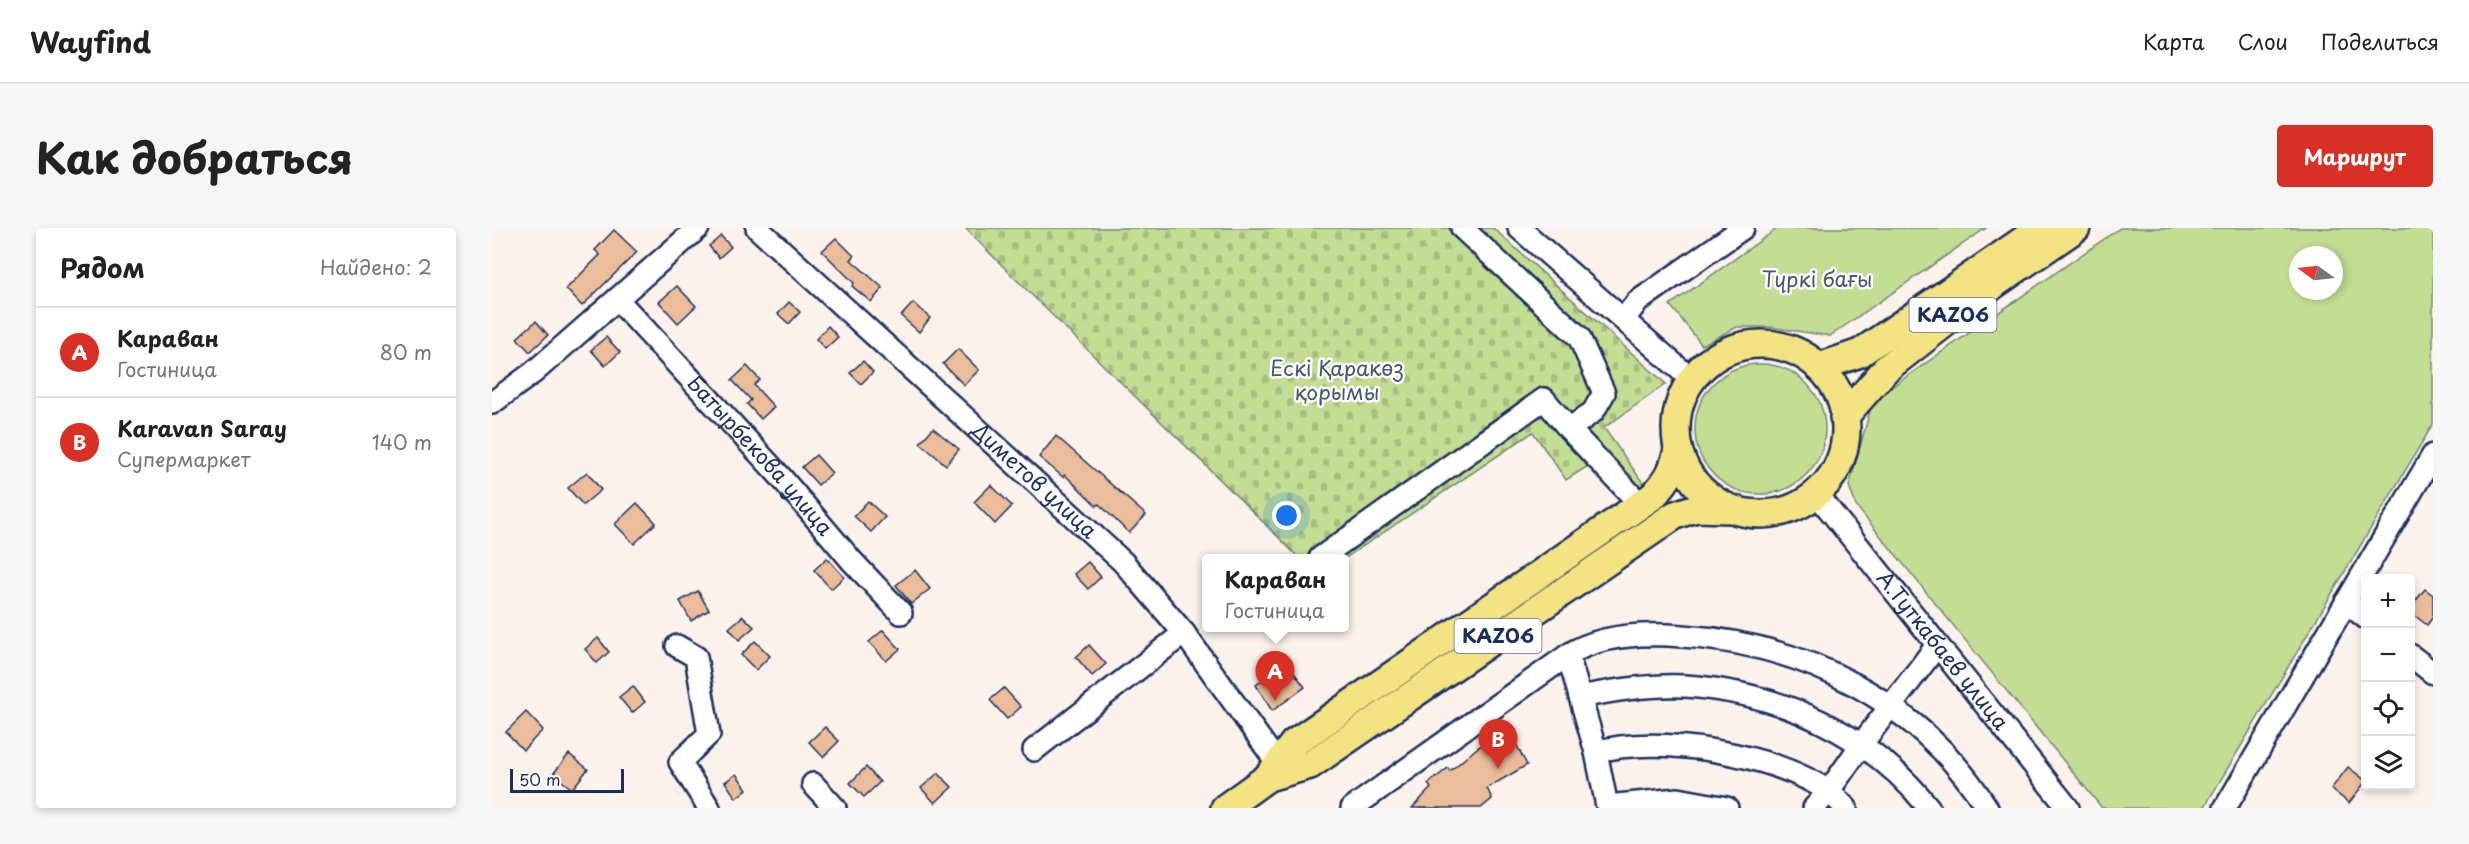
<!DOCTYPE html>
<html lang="ru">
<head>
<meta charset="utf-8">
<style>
  body { margin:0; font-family:"Playpen Sans",sans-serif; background:#f6f6f6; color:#222 }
  .controls { position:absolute; right:18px; bottom:18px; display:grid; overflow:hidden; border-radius:6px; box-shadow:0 3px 9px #0003 }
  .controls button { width:54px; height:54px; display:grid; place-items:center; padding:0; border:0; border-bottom:2px solid #e0e0e0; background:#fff; color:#222; font:30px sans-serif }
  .compass { position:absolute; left:1797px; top:18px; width:54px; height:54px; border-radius:50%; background:#fff; box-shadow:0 3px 9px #0003; rotate:285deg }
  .scale { position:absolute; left:18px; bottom:15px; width:114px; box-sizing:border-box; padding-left:6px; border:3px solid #1b2f5e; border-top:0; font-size:16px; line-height:21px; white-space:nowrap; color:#1b2f5e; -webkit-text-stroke:4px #fff; paint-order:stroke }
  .you { position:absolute; left:795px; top:288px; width:21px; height:21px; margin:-15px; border:4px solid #fff; border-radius:50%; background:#1a73e8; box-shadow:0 0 0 9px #1a73e833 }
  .badge { display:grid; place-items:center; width:39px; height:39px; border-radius:50%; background:#d93025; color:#fff; font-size:20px; font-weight:700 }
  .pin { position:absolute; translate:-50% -50px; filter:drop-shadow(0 2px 3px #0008) }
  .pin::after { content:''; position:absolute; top:32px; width:21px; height:18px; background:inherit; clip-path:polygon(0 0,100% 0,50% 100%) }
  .popup { position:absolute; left:710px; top:326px; width:147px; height:78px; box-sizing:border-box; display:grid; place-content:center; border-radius:6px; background:#fff; filter:drop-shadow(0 2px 4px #0005); font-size:20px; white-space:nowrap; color:#767676 }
  .popup b { font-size:22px; color:#222 }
  .popup::after { content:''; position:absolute; left:50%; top:100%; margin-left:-12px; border:12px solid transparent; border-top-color:#fff }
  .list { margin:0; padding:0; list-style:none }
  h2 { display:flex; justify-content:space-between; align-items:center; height:78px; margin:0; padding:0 24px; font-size:26px }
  h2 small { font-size:20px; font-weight:400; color:#767676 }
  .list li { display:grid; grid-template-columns:39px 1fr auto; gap:18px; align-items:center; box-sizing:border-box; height:90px; padding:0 24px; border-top:2px solid #e0e0e0 }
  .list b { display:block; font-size:22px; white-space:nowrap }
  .list p { margin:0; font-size:20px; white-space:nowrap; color:#767676 }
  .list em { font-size:20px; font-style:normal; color:#767676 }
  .icon { flex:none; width:33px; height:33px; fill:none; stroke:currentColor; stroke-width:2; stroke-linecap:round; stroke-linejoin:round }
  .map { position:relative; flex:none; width:1941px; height:580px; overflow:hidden; border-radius:6px }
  header { display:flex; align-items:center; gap:36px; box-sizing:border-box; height:84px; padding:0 30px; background:#fff; border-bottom:2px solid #e0e0e0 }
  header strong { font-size:28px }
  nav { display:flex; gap:33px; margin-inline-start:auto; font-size:21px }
  .intro { display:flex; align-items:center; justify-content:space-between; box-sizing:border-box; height:144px; padding:0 36px }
  h1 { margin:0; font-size:42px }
  .button { padding:15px 27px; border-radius:6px; background:#d93025; color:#fff; font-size:21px; font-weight:700 }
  main { display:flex; gap:36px; padding:0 36px }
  aside { flex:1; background:#fff; border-radius:6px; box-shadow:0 3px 9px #0003 }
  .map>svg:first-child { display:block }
  .green { fill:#c3dd93; stroke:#6f8678; stroke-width:1.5; fill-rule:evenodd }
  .cemetery { fill:url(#cemetery-stones); stroke:#6f8678; stroke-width:1.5 }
  .building { fill:#ebbd9a; stroke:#1b2f5e; stroke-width:1.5 }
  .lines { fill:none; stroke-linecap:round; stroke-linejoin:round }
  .minor-casing { stroke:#1b2f5e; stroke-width:26 }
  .major-casing { stroke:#1b2f5e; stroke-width:32 }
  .minor { stroke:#fff; stroke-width:21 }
  .major { stroke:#f4e382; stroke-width:27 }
  .labels { text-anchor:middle; stroke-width:5; stroke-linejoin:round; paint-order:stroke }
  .shield { fill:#fff; stroke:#5f6d8e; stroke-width:1.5 }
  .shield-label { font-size:20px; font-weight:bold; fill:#1b2f5e }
  .park-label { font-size:21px; fill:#455a6b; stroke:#fff }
  .street-label { font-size:21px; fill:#1b2f5e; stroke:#fff }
</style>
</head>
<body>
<header>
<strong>Wayfind</strong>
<nav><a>Карта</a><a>Слои</a><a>Поделиться</a></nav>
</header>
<div class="intro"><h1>Как добраться</h1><a class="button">Маршрут</a></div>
<main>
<aside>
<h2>Рядом<small>Найдено: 2</small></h2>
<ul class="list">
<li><span class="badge">A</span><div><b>Караван</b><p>Гостиница</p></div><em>80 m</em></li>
<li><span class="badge">B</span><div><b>Karavan Saray</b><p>Супермаркет</p></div><em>140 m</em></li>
</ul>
</aside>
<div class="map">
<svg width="1941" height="580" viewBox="0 0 1941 580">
  <defs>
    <pattern id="cemetery-stones" width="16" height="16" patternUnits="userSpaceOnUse" patternTransform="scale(1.5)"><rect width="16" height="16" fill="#c3dd93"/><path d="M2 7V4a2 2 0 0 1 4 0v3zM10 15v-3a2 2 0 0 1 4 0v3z" fill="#a7be81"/></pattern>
  </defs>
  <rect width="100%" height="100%" fill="#fbf2eb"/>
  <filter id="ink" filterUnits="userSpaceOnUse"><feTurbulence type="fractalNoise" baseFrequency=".0167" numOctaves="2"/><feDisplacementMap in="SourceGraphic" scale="12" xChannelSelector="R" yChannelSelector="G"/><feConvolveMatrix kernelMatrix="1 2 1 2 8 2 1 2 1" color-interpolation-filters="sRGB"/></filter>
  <g filter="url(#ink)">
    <g class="green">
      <path d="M1286 0H1494L1338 108 1278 99H1245L1210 117 1178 77Z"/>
      <path d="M1628 0H1941V196L1712 580H1610L1364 278 1357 258 1381 172ZM1806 27H1842V63H1806Z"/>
      <circle cx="1268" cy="201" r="65"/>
    </g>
    <path class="cemetery" d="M473 0H1001L1174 156 1112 200 1154 259 1134 274 1096 238 1074 252 1041 204 852 331 807 330C697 219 583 112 473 0Z"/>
    <g class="building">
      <path d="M122 2 145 24 90 78 74 61 108 27 103 22Z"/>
      <path d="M229 8 239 19 227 30 217 18Z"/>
      <path d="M344 10 362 28 359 32 391 60 379 74 360 58 362 55 330 23Z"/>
      <path d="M185 58 204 78 186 95 167 74Z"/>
      <path d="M297 74 308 84 297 96 286 86Z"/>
      <path d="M421 75 438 90 427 104 409 88Z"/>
      <path d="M44 93 56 107 38 124 25 110Z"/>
      <path d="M336 98 346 109 333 121 324 111Z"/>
      <path d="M114 109 128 124 113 138 99 122Z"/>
      <path d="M466 121 487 142 472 157 451 136Z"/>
      <path d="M371 133 381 144 369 156 358 145Z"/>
      <path d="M255 138 268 152 262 157 282 179 269 191 255 176 259 172 240 152Z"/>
      <path d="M441 200 467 221 454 237 428 215Z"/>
      <path d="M564 208 654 287 637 305 607 276 605 278 573 247 571 249 547 229Z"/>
      <path d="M324 227 340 245 326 257 310 239Z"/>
      <path d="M95 244 109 262 91 277 76 260Z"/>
      <path d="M499 257 520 278 503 296 482 274Z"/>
      <path d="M376 273 393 289 379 304 362 288Z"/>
      <path d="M145 275 164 295 142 316 123 296Z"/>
      <path d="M335 330 352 349 339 361 322 342Z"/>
      <path d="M596 334 609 349 596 361 582 346Z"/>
      <path d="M423 342 438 361 419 376 404 357Z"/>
      <path d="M1933 361 1941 367V389L1935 397 1918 384V380Z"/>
      <path d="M206 363 217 382 199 393 188 373Z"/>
      <path d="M251 388 262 399 247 412 237 400Z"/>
      <path d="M391 402 408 421 394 433 377 414Z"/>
      <path d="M106 410 117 424 105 435 93 421Z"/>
      <path d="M263 413 278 428 264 442 249 427Z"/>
      <path d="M597 417 614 436 600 448 584 429Z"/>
      <path d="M794 434 813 459 780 483 764 457Z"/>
      <path d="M141 458 153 474 140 485 127 469Z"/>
      <path d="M512 460 529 479 515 491 498 472Z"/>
      <path d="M34 484 51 502 31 522 14 504Z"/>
      <path d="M333 499 347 513 331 529 317 514Z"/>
      <path d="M1016 501 1035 537 995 560 1000 571 989 580H920L939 560 936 556 956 540 958 543 985 520Z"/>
      <path d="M77 526 96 541 80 561 61 546Z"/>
      <path d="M374 539 388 554 372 569 358 555Z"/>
      <path d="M1856 539 1874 553 1857 575 1839 561Z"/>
      <path d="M446 545 460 559 443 575 429 560Z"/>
      <path d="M244 546 255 561 244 570 233 554Z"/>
    </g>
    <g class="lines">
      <defs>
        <g id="minor">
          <path id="s1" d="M265 0 631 334 692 405 786 536"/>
          <path d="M970 0 1087 109 1112 165 1101 184 1077 201 1149 277"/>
          <path d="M1027 0 1200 152"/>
          <path id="s2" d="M125 71 287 247 360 333 409 385"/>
          <path d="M1132 91 1145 74 1251 0"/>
          <path d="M0 175 42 144 206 0"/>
          <path id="s3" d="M1324 265 1576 580"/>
          <path d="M828 330 1052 171 1077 201"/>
          <path d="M1854 374 1874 390"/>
          <path d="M185 418 204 429 217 506 188 534 217 580"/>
          <path d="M1076 427C1108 406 1154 405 1191 408 1313 416 1429 474 1495 580"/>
          <path d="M1918 427 1941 445"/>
          <path d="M1088 469C1122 462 1158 456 1193 458 1287 464 1379 506 1437 580"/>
          <path d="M542 522 692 405"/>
          <path d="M1104 524C1165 506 1285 526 1337 564 1343 568 1348 575 1354 580"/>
          <path d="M321 556 343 580"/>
          <path d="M860 580 1076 427 1104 524 1115 578 1186 571 1235 580"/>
          <path d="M1322 580C1341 560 1355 536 1372 513 1396 481 1421 450 1445 417"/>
          <path d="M1733 580 1941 227"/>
        </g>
        <g id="major">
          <circle cx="1269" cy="201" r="85"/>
          <path d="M1327 139 1368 125 1549 0"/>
          <path d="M1352 189 1394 141 1504 55 1584 0"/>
          <path d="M776 549 802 515 1161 268C1175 253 1182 242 1186 221"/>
          <path d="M733 580 776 549 818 537 1183 287 1204 280 1239 281"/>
        </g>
      </defs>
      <use href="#minor" class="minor-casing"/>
      <use href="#major" class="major-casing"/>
      <use href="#minor" class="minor"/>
      <use href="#major" class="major"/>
    </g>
  </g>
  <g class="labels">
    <g class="shield">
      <rect x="1417.5" y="70" width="87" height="34" rx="4.5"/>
      <rect x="962.5" y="391" width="87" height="34" rx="4.5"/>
    </g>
    <g class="shield-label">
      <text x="1461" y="94">KАZ06</text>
      <text x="1006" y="415">KАZ06</text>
    </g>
    <g class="park-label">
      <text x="1325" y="59">Түркі бағы</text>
      <text x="845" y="148">Ескі Қаракөз<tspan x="845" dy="24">қорымы</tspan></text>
    </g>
    <g class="street-label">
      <text dy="7" stroke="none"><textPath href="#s2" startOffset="212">Батырбекова улица</textPath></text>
      <text dy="7" stroke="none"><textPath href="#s1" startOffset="375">Диметов улица</textPath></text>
      <text dy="7" stroke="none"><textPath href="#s3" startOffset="202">А.Туткабаев улица</textPath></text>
    </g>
  </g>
</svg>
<div class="controls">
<button>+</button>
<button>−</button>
<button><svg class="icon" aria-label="locate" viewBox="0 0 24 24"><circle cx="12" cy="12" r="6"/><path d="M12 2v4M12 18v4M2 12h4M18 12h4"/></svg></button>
<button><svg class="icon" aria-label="layers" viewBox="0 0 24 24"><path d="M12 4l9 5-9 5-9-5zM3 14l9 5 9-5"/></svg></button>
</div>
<svg class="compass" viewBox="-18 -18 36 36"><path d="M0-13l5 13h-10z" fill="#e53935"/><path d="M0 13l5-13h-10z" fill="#767676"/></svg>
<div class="scale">50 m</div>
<div class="you"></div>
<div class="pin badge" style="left:783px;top:473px">A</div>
<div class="popup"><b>Караван</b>Гостиница</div>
<div class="pin badge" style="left:1006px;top:541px">B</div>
</div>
</main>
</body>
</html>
